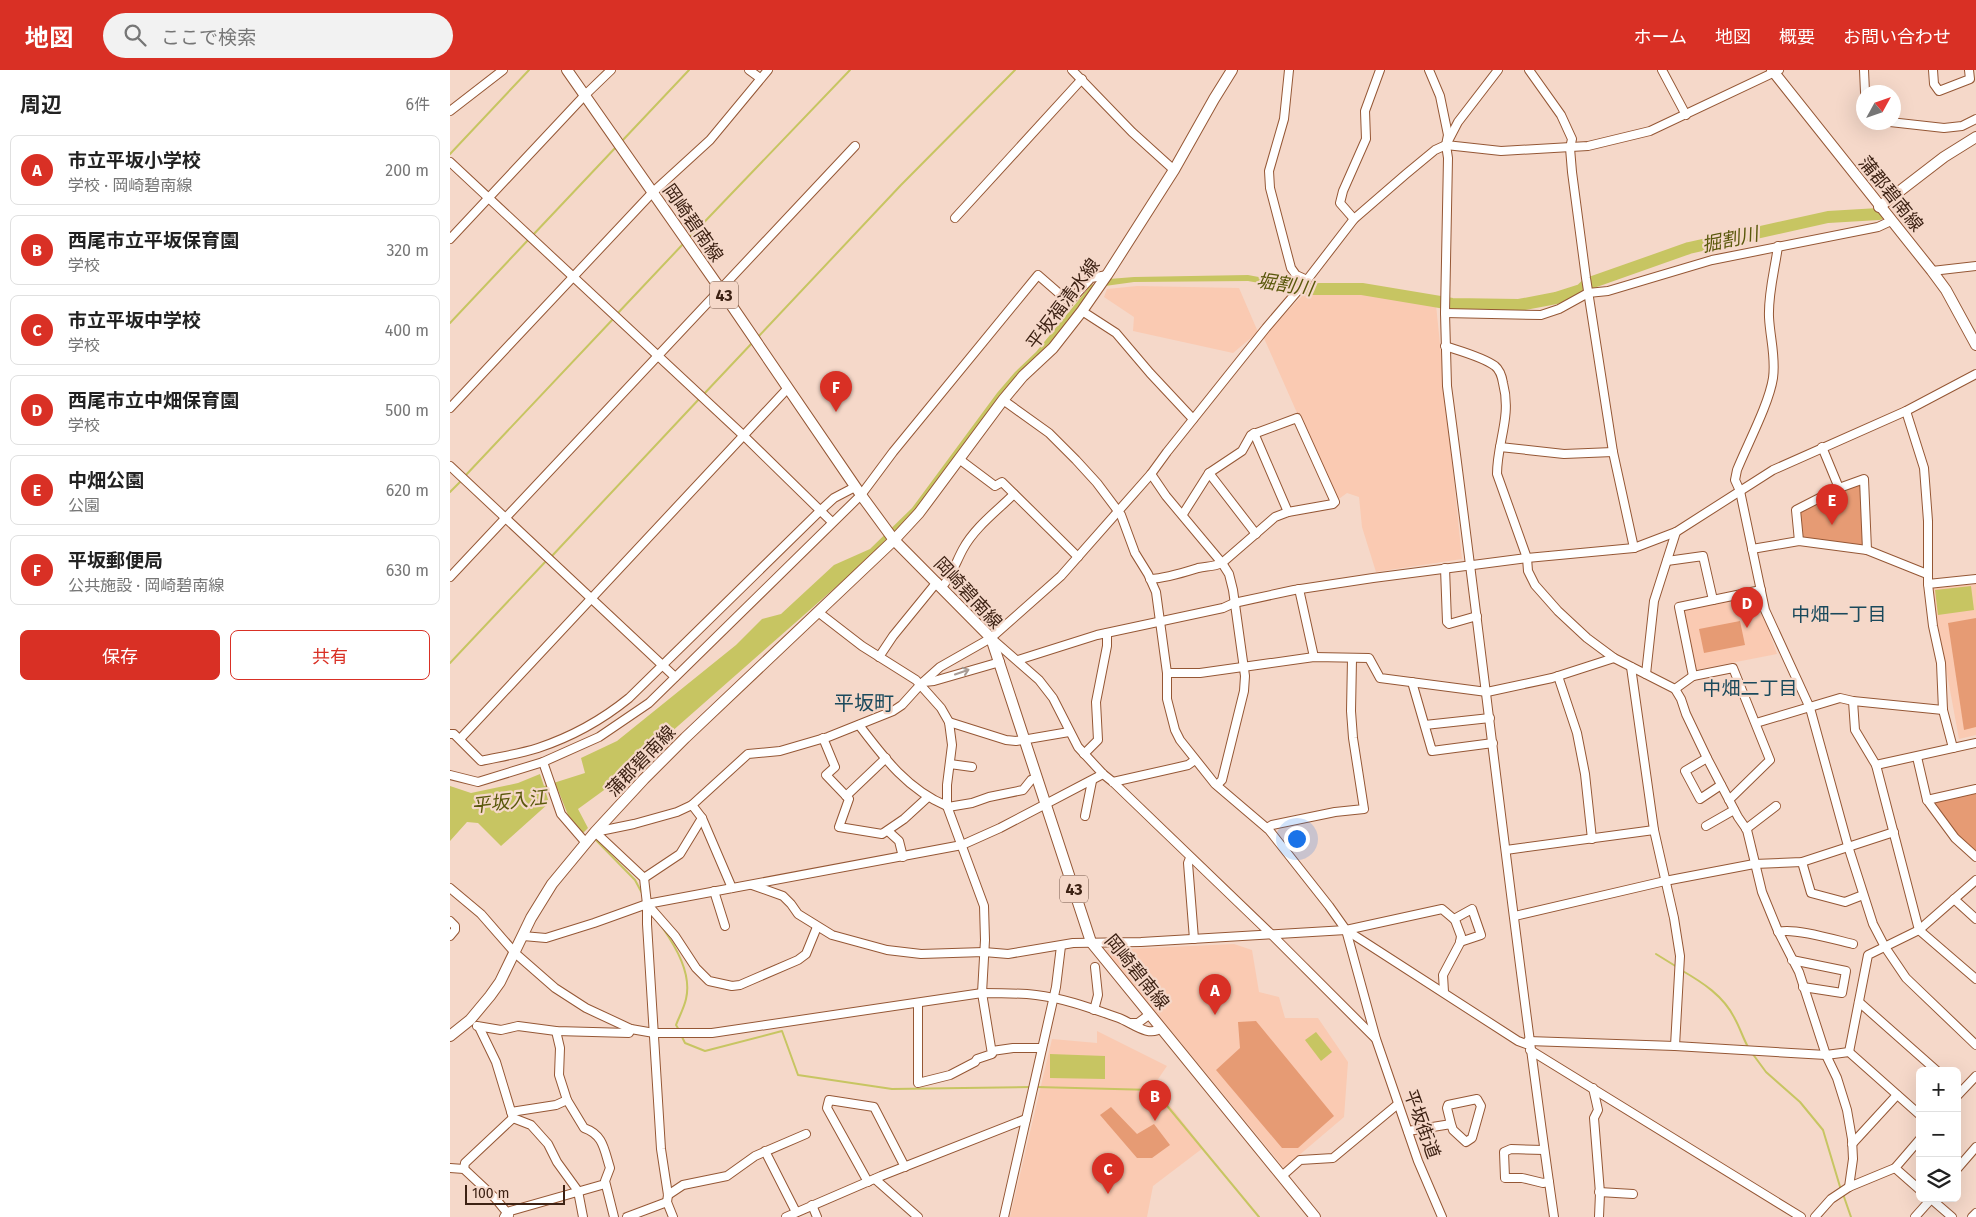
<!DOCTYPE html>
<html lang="ja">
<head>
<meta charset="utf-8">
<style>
  body { margin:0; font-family:"Fira Sans","Noto Sans JP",sans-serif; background:#f2f2f2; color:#222 }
  .controls { position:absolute; right:15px; bottom:15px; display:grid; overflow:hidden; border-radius:8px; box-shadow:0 5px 20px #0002 }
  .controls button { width:45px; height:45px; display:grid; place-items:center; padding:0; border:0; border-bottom:1px solid #e0e0e0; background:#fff; color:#222; font:25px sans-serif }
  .compass { position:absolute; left:1406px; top:15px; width:45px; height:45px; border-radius:50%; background:#fff; box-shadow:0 5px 20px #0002; rotate:50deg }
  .scale { position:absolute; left:15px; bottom:12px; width:100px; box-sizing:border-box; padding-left:5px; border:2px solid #3d2214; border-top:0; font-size:14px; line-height:18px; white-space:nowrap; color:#3d2214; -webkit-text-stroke:4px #f5d8c9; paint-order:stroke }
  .you { position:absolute; left:846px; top:768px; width:18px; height:18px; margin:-12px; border:4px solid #fff; border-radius:50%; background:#1a73e8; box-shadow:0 0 0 8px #1a73e833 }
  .badge { display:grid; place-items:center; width:32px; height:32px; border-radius:50%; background:#d93025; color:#fff; font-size:16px; font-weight:700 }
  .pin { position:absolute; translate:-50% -41px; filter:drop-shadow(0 1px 2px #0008) }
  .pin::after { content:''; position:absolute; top:26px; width:18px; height:15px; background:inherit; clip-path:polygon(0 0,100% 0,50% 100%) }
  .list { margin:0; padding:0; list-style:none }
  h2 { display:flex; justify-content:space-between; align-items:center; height:65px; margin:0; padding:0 20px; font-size:21px }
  h2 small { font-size:16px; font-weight:400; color:#767676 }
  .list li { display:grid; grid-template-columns:32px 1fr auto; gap:15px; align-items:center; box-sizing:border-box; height:70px; margin:0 10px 10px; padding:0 10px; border:1px solid #e0e0e0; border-radius:8px }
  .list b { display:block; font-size:19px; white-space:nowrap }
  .list p { margin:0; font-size:16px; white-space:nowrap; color:#767676 }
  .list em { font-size:16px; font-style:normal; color:#767676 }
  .actions { display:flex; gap:10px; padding:15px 20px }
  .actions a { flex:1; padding:11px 0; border:1px solid #d93025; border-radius:8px; text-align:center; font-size:18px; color:#d93025 }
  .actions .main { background:#d93025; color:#fff }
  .icon { flex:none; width:28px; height:28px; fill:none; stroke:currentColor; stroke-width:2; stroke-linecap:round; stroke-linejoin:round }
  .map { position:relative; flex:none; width:1526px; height:1147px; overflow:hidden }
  header { display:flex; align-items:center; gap:30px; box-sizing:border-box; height:70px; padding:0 25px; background:#d93025; color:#fff }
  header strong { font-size:24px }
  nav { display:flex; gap:28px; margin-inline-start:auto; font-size:18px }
  .search { width:350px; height:45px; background:#f2f2f2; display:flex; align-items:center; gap:12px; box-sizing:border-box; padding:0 18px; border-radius:28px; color:#767676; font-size:19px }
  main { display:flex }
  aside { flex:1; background:#fff }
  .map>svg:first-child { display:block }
  .built { fill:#facab2 }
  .green { fill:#e69b74 }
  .water { fill:#c7c562 }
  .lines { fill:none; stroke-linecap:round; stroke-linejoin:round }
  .stream { stroke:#c7c562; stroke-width:2 }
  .river { stroke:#c7c562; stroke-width:12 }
  .minor-casing { stroke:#955735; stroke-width:10 }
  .major-casing { stroke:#955735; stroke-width:12 }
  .minor { stroke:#fff; stroke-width:8 }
  .major { stroke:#fff; stroke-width:10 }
  .oneway { stroke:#a89c95 }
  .labels { text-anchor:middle; stroke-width:4.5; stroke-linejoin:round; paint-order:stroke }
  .shield { fill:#f5d8c9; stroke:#74594a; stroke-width:1 }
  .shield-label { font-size:16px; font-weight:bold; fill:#3d2214 }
  .street-label { font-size:18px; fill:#3d2214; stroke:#f5d8c9 }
  .water-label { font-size:19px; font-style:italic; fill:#5a580b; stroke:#f5d8c9 }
  .neighbourhood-label { font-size:19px; fill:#1a495c; stroke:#f5d8c9 }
  .quarter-label { font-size:20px; fill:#1a495c; stroke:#f5d8c9 }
</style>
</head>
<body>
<header>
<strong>地図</strong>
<div class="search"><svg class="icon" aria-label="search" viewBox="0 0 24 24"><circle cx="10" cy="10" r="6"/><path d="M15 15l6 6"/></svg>ここで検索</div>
<nav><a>ホーム</a><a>地図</a><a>概要</a><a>お問い合わせ</a></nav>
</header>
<main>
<aside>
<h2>周辺<small>6件</small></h2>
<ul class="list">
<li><span class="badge">A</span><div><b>市立平坂小学校</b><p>学校 · 岡崎碧南線</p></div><em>200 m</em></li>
<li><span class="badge">B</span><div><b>西尾市立平坂保育園</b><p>学校</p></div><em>320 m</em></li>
<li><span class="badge">C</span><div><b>市立平坂中学校</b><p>学校</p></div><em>400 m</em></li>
<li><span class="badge">D</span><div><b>西尾市立中畑保育園</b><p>学校</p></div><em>500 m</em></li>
<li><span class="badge">E</span><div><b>中畑公園</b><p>公園</p></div><em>620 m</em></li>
<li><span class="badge">F</span><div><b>平坂郵便局</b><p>公共施設 · 岡崎碧南線</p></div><em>630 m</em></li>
</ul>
<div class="actions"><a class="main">保存</a><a>共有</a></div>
</aside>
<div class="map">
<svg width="1526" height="1147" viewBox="0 0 1526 1147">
  <rect width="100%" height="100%" fill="#f5d8c9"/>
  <g class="built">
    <path d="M687 216 789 218 808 262 783 283 683 261 684 247 654 227 657 219Z"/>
    <path d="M853 225H915L986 235 1012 489 926 502 912 457 909 427 897 423 886 431 813 266Z"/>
    <path d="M1526 514V665L1509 669 1481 517Z"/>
    <path d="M1309 525 1311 539 1327 584 1245 600 1234 540Z"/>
    <path d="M784 874 802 880 809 922 829 927 835 948H868L898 992 894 1047 834 1098 655 880Z"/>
    <path d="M647 961 717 996 704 1015 753 1078 703 1116 697 1147H560L602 969 647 973Z"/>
  </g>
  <g class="green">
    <path d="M1412 413 1413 476 1352 468 1349 442 1390 421Z"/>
    <path d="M1526 548V657L1514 660 1498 553Z"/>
    <path d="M1290 551 1295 575 1254 583 1249 559Z"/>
    <path d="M1526 722V782L1508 766 1484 731Z"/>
    <path d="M806 951 884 1046 848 1078H832L766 1000 790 978 788 952Z"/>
    <path d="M661 1037 687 1064 704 1054 720 1075 702 1088H687L650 1045Z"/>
  </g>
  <g class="water">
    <path d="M798 205 845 214 842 219 798 211 684 212 655 216 590 286 466 442 429 479 161 715 128 739 138 758 133 763 118 745 108 720 96 723 99 733 51 776 28 753 17 752 0 771V716L21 723 68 713 90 704 94 716 135 703 131 688 167 671 286 575 312 549 331 544 384 495 420 479 462 438 547 323 565 302 586 282 641 215 659 209 684 207Z"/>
    <path d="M1521 516 1524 540 1488 545 1485 520Z"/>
    <path d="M866 962 882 982 871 991 855 970Z"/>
    <path d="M600 984 655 986V1009L600 1008Z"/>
  </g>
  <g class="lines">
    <g class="stream">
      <path d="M172 71 239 0"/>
      <path d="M0 84 79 0"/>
      <path d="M82 166 167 76"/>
      <path d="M239 168 400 0"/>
      <path d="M167 244 234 173"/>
      <path d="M0 253 79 169"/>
      <path d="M308 267 451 115 565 0"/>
      <path d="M253 325 303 272"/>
      <path d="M15 406 164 248"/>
      <path d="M0 422 12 410"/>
      <path d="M101 487 250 328"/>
      <path d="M0 593 97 490"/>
      <path d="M144 768 185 810 193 825"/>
      <path d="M212 857C226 877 242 904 236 929 234 938 229 947 226 955L229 960"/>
      <path d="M1206 884 1227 897"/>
      <path d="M1231 900C1252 912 1274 926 1285 949 1290 958 1293 968 1298 977"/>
      <path d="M231 965 235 973 255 981 332 961 348 1005 442 1019 581 1017"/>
      <path d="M1302 983 1316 1002 1350 1032 1373 1060 1391 1120"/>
      <path d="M586 1017 704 1020 809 1147"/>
      <path d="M1393 1124 1401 1147"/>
    </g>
    <path class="river" d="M827 213 858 219H912L1002 234 1069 235 1106 228 1131 220 1137 214 1239 178 1378 147 1429 144"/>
    <defs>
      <g id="minor">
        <path d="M299 0 310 8"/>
        <path d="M622 0 682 62 724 100"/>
        <path d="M839 0 834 49 819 101 820 118 841 198 846 205 857 210"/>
        <path d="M979 0 990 26 998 65 996 75 998 88 995 243 997 316C1034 593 1064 871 1104 1147"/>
        <path d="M1079 0 1111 45 1122 69 1120 78 1122 102 1136 208 1163 382 1184 478"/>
        <path d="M1212 0 1236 45"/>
        <path d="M1414 0 1415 22"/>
        <path d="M1483 0 1484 14 1489 21 1520 9 1519 0"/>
        <path d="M0 41 53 0"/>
        <path d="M1440 52 1494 58 1512 56 1526 49"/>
        <path d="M996 75 1051 81 1138 76 1200 61 1329 0"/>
        <path d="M0 92 294 366 382 452"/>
        <path d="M505 148 632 9"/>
        <path d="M904 149 890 133 893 121 916 69 915 41 930 0"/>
        <path d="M0 169 135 25 161 0"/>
        <path d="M1328 176C1325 199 1318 223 1319 247 1320 268 1326 287 1323 308 1319 334 1297 375 1287 400L1285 410 1290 421 1315 540 1360 638 1398 776 1423 854 1435 877 1456 908 1526 975"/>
        <path d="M1482 201 1526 196"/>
        <path d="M632 241 666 263 700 303 743 349"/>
        <path d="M995 243 1091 245 1109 239 1138 223 1158 221 1262 190 1428 157 1441 151"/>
        <path d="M995 276C1010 281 1033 287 1045 296 1050 300 1052 307 1053 313 1062 347 1047 372 1047 404L1077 488 1078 501 1085 515 1108 541 1137 568 1164 588 1225 619 1231 629 1236 644 1257 688 1288 747 1297 760 1312 822 1328 861 1349 902 1376 985 1387 1008 1397 1040 1402 1069 1403 1089 1399 1117"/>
        <path d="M553 330 599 363 626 390 647 413 671 445 685 483 698 504 706 522 717 603V629L725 660 730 670 765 714 819 760 879 836 896 860 926 969 968 1091 992 1147"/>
        <path d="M0 338 202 123 260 70 318 0"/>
        <path d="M1456 341 1474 398 1478 451V514L1483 556 1491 593 1493 640 1503 678"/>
        <path d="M804 363 838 442"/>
        <path d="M1050 377 1114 384 1163 382"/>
        <path d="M1372 377 1389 418"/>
        <path d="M509 389 545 416 552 412 628 487"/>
        <path d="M0 396 225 607"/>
        <path d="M759 403 806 464"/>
        <path d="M701 404 716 426 772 493 779 504 783 520 795 606 794 621 772 710 767 715"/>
        <path d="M1349 471 1346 440 1389 418 1414 409 1417 480"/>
        <path d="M1302 479 1349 471 1417 480 1477 504"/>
        <path d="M1217 491 1253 486 1263 530"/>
        <path d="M995 498 997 552 999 554 1027 546"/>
        <path d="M0 507 405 76"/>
        <path d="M700 509C717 508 732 503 748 498 757 496 763 497 772 493L825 447 838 442 883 434 885 432 847 348 801 365 792 381 759 403 733 444"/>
        <path d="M1478 514 1526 509"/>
        <path d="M492 517C502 505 506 492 513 479 525 457 547 441 564 424"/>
        <path d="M849 519 864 587"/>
        <path d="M368 542 412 576 466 610 491 638 499 652 502 675 497 715V736L534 836 535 870 532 923 542 984 527 989 525 992 500 1005 468 1013V933"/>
        <path d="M541 568 589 610 603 628 628 677 653 704 663 712 821 864 925 968"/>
        <path d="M429 587 443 566 487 512"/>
        <path d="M568 590 647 565 773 538 784 533 844 520 923 508 1077 488 1184 478 1226 462 1323 400 1456 341 1526 304"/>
        <path d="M1181 597 1204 760 1224 848 1230 886 1225 976"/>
        <path d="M717 603H750L864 587 919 588 930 608 1037 622 1102 608 1164 588"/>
        <path d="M1196 604 1204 531 1226 462"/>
        <path d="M1108 606 1127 663 1135 704 1142 769"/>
        <path d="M1243 606 1229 537 1311 520"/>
        <path d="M474 612 484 611 550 592"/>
        <path d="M962 612 982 681 1043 673"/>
        <path d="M1225 619 1243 606 1283 598 1320 690 1279 730"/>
        <path d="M1403 631 1405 660 1426 695 1469 860 1526 909"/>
        <path d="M499 652 556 670 566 671 619 662"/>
        <path d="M1306 653 1390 628 1403 631 1493 640"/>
        <path d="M409 655C434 688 458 720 497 736"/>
        <path d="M975 655 1040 648"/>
        <path d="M0 664H4L31 691C49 687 69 684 88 678 121 667 152 650 179 628L371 440 384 428 405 417"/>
        <path d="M373 668 385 697 376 705 399 729 389 757 432 764 454 749 478 727"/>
        <path d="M10 669 338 318"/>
        <path d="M634 684 648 670 646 632 657 576V563"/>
        <path d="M1467 687 1477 730 1505 768 1526 787"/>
        <path d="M1257 688 1235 701 1250 729 1271 715"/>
        <path d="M93 692 111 744 136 773"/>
        <path d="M500 694 522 697"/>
        <path d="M1426 695 1526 673"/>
        <path d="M0 705 28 712 93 692 149 667 199 633 411 425 443 382 588 205 619 232 641 208 657 205"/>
        <path d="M663 712 738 695 745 690"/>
        <path d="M396 726 436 688"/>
        <path d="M1477 730 1526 719"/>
        <path d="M242 735 252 748 282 818"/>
        <path d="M498 737 522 733 539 727 573 720 581 710 586 708"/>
        <path d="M635 746 642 711"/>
        <path d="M1256 756 1284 740"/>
        <path d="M817 758 822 755 885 742 914 739 903 668 901 641 902 589"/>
        <path d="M1296 759 1326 736"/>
        <path d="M438 761 449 771 453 787"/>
        <path d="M145 762 184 754 227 742 242 735 298 684 330 681 378 667 443 641 452 635 471 614 490 597 541 568 611 506 701 404 717 382 816 258 857 210 904 149 956 104 985 80 996 75 1008 52 1048 0"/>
        <path d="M145 762 194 808 197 834V854L211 1079 218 1125 217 1132 223 1147"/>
        <path d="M1056 780 1204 760"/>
        <path d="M740 788 738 793 744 869"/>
        <path d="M1352 792 1361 823 1395 832 1413 825"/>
        <path d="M194 808 230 784 252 748"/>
        <path d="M302 815 333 826 341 834 348 844 382 865 437 880 471 884 534 882 558 884 623 873 691 872 896 860 992 839 1005 850 1011 866 1010 873 993 905 994 922"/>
        <path d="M0 818 31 844 65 883 105 918 136 938 181 959 204 963H262L532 923C550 923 568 923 586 925 614 928 643 939 669 948 682 953 699 968 711 958"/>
        <path d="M264 821 275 856"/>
        <path d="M1504 829 1526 849"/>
        <path d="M197 834 225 866 246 898 259 911 282 916 290 915 348 890 356 884 367 857"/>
        <path d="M1065 846 1215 811 1304 794 1352 792 1444 762"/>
        <path d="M1004 849 1022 839 1031 865 1010 872"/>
        <path d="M0 851 5 856V860L0 866"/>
        <path d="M896 860 1068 971 1079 975"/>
        <path d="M1328 862C1343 857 1386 870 1403 874"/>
        <path d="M73 866 96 868 144 853 197 834 512 775 550 758 653 704"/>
        <path d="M1342 890 1396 901 1392 923 1353 917"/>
        <path d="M1409 932 1487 1001"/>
        <path d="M644 940 648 925 645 897"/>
        <path d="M682 953H688L700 944"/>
        <path d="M27 956 51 960 68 956 106 961 179 963 181 959"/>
        <path d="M29 957 46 992 63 1048 81 1055 98 1074 107 1092 128 1121 133 1147"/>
        <path d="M106 961 110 978 109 1005 117 1030 134 1058C154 1065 154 1080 160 1098L155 1111 164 1147"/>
        <path d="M1078 971 1225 976 1376 985 1399 982 1470 1045"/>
        <path d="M1080 980 1351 1147"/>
        <path d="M542 981 563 978H592"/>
        <path d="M1399 982 1418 885 1469 860 1526 810"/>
        <path d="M1143 1018 1148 1040 1144 1048 1150 1123 1149 1147"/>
        <path d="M1507 1026 1526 1006"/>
        <path d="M61 1042 106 1035 117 1030"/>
        <path d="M958 1061 1001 1054 997 1038 998 1035 1027 1029 1031 1036 1022 1068 1016 1072 1003 1060 1001 1054"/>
        <path d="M1402 1074 1447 1025"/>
        <path d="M1094 1080 1061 1079 1054 1082 1055 1108H1072L1093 1113 1099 1112"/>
        <path d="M315 1081 346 1142"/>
        <path d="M0 1098 14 1099 45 1128 59 1145"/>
        <path d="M1445 1098 1470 1120"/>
        <path d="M14 1099 15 1093 63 1048"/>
        <path d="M1507 1099 1526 1077"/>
        <path d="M832 1106 850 1090 883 1088 948 1034"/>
        <path d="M425 1109 468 1147"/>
        <path d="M418 1112 377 1038 379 1030 424 1037 455 1097"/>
        <path d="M1149 1122 1183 1124"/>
        <path d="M218 1125 233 1115 277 1106 305 1086 356 1064"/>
        <path d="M1480 1128 1502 1147"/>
        <path d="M362 1135 367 1147"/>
        <path d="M54 1147 57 1142 155 1114"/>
        <path d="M177 1147 217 1132"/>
        <path d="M336 1147 431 1106 576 1049"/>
        <path d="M554 1147 606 917 611 876"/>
        <path d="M1365 1147 1381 1129 1399 1117 1445 1098 1470 1069"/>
        <path d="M1465 1147 1482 1128"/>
        <path d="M1522 1147 1526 1143"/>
      </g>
      <g id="major">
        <path d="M117 0 271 220 411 425 444 470 541 568 641 872 865 1147"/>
        <path d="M1322 0 1482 201 1496 220 1526 275"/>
        <path d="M1429 137 1494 87 1526 67"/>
        <path d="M0 966 20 950 40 926 50 912 81 848 102 814 145 762 194 709 235 668 444 470 469 443 553 330 573 306 603 278 632 241 657 205 724 100 764 29 782 0"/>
      </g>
    </defs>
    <use href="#minor" class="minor-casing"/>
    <use href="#major" class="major-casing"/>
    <use href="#minor" class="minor"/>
    <use href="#major" class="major"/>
  </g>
  <defs><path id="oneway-shaft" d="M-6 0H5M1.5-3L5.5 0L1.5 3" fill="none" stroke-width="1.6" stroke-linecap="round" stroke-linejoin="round" transform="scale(1.25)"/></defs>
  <use class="oneway" href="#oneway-shaft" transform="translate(512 602) rotate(-19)"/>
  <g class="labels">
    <g class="shield">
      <rect x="260" y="211.5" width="28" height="27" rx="4"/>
      <rect x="610" y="805.5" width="28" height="27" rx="4"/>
    </g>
    <g class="shield-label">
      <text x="274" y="231">43</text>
      <text x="624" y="825">43</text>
    </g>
    <g class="street-label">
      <text transform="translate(1441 124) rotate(51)" y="6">蒲郡碧南線</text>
      <text transform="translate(243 153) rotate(55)" y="6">岡崎碧南線</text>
      <text transform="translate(613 234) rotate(-53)" y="6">平坂福清水線</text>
      <text transform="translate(518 523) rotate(47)" y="6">岡崎碧南線</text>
      <text transform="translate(191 691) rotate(-46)" y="6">蒲郡碧南線</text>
      <text transform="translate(687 902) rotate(51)" y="6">岡崎碧南線</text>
      <text transform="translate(972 1054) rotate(70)" y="6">平坂街道</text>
    </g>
    <g class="water-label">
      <text transform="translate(1280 169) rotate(-12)" y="7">掘割川</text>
      <text transform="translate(835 214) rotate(9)" y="7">堀割川</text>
      <text transform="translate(59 731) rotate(-7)" y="7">平坂入江</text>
    </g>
    <g class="neighbourhood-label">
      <text x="1389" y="551">中畑一丁目</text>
      <text x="1300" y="625">中畑二丁目</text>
    </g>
    <g class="quarter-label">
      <text x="414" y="640">平坂町</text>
    </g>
  </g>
</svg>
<div class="controls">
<button>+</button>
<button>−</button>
<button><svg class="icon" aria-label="layers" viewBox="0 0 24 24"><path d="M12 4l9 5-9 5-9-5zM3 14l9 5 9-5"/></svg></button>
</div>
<svg class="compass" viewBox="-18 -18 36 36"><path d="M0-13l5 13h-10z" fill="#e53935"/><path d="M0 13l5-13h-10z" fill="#767676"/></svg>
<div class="scale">100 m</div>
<div class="you"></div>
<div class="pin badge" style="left:765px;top:945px">A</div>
<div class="pin badge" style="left:705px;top:1051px">B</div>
<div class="pin badge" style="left:658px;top:1124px">C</div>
<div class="pin badge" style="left:1297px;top:558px">D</div>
<div class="pin badge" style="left:1382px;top:455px">E</div>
<div class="pin badge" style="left:386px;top:342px">F</div>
</div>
</main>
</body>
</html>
